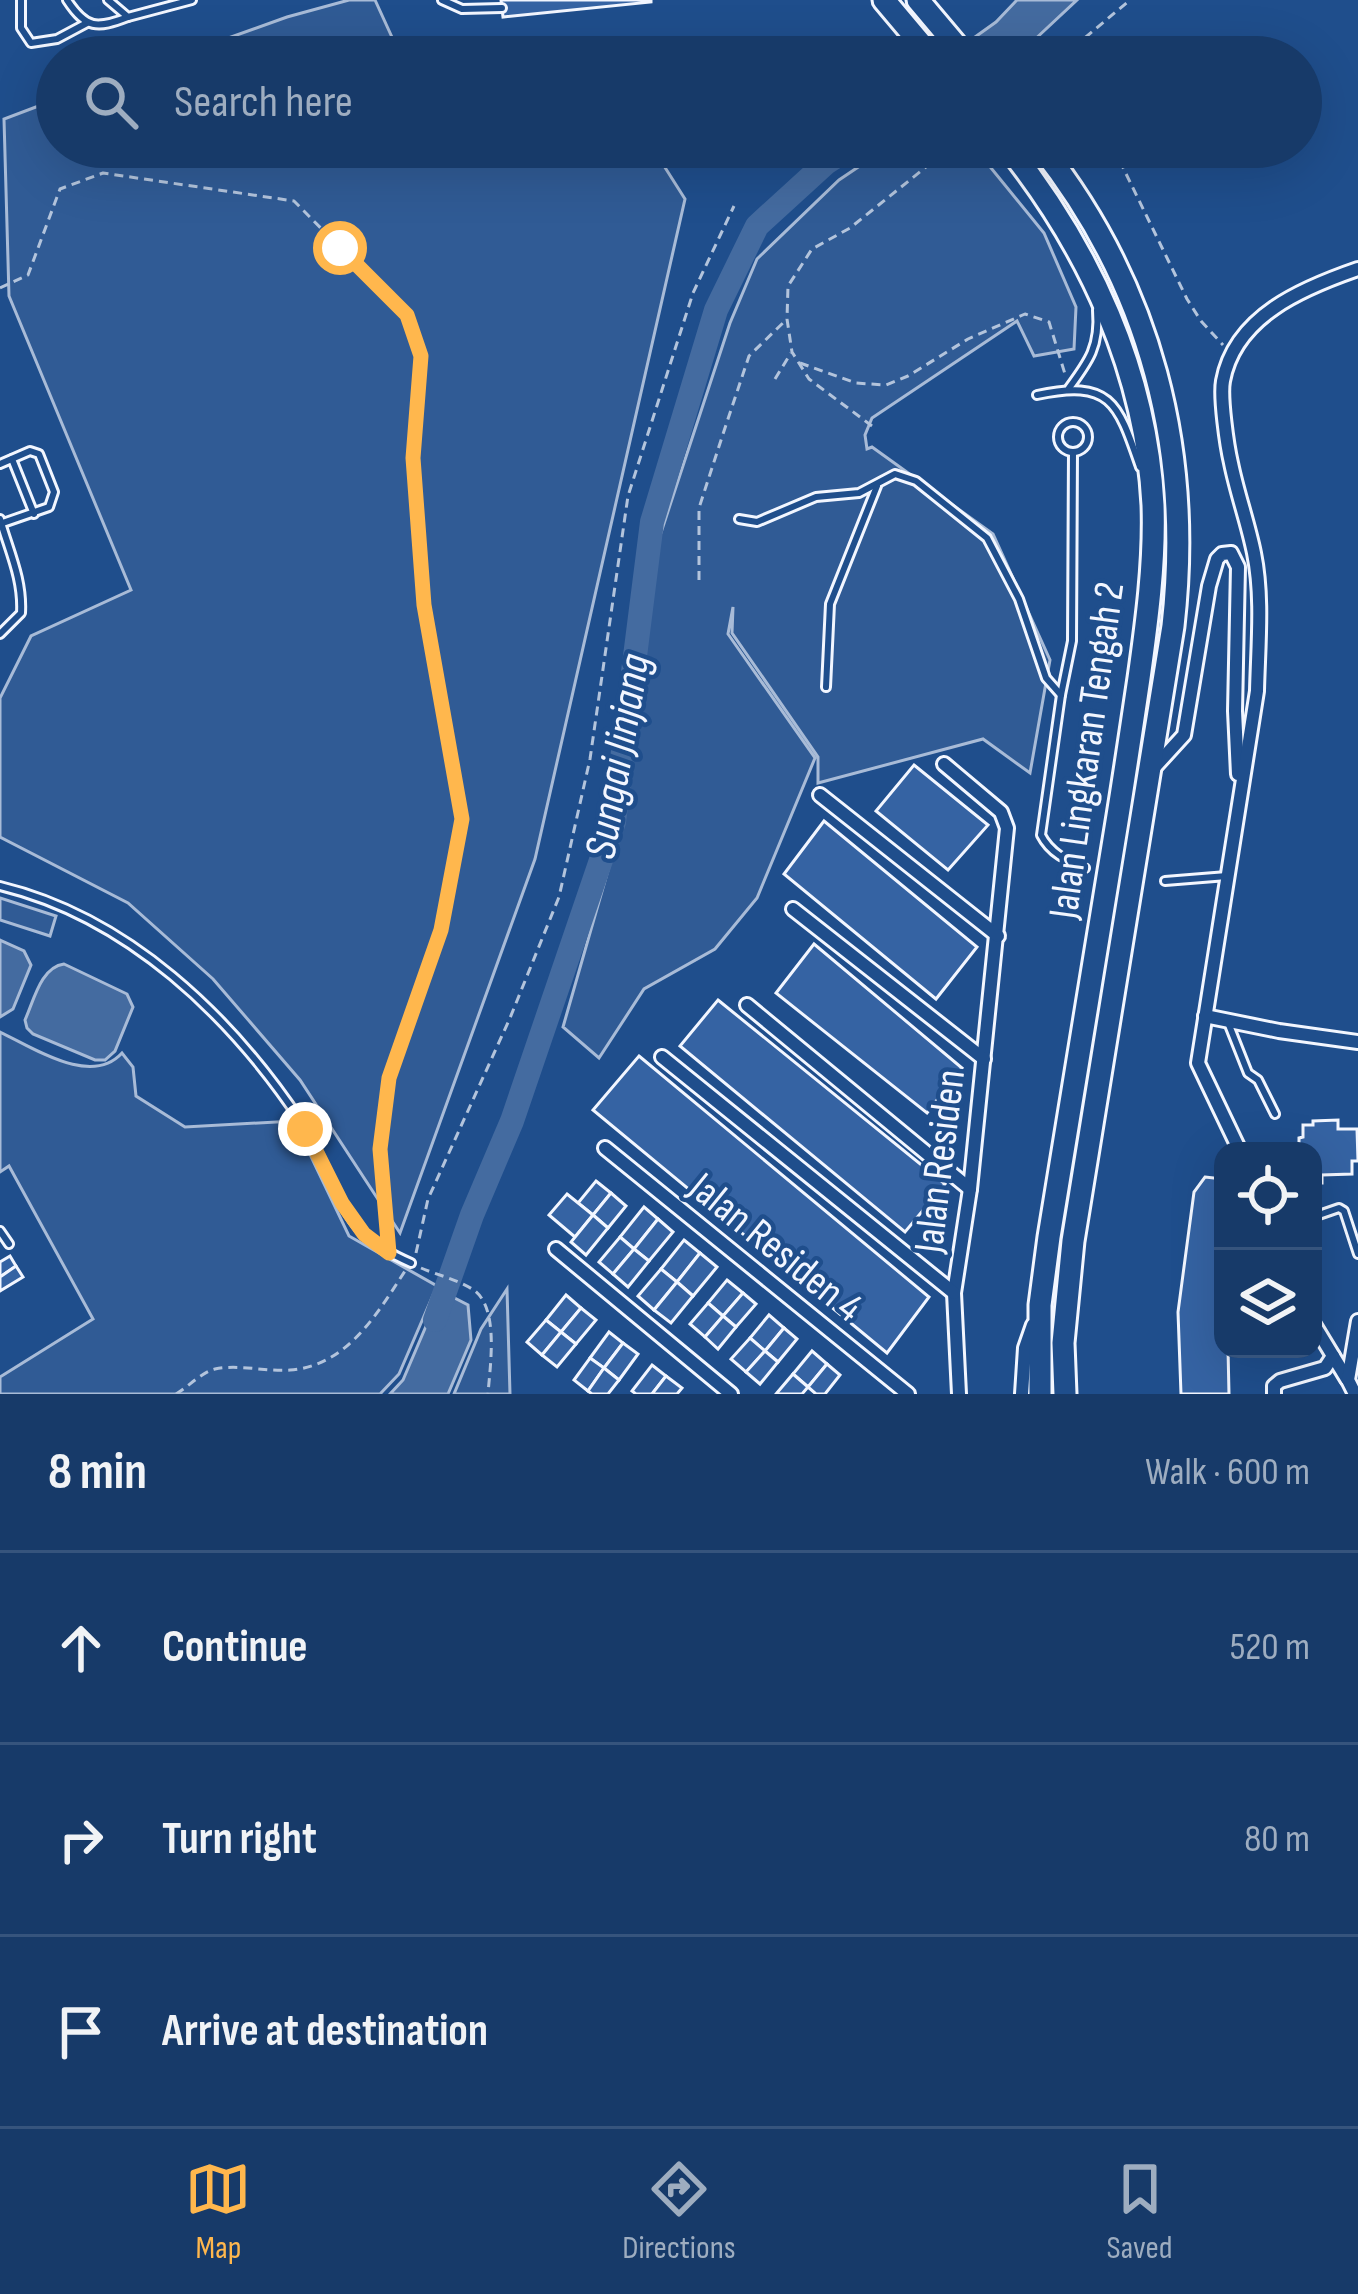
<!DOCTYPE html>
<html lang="en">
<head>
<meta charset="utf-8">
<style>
  body { margin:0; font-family:"Sofia Sans Condensed",sans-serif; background:#20416f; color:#f1f3f6 }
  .controls { position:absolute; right:36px; bottom:36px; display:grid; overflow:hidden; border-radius:24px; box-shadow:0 12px 48px #0002 }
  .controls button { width:108px; height:108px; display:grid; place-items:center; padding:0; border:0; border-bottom:3px solid #36547d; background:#173a69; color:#f1f3f6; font:60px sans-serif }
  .stop { position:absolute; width:36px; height:36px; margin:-27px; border:9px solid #ffb74d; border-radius:50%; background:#fff }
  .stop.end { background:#ffb74d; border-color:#fff; box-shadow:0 3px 12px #0008 }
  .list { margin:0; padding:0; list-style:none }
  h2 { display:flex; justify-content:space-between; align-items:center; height:156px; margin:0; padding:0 48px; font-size:51px }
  h2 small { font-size:39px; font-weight:400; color:#9eadc0 }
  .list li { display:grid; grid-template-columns:78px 1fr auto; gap:36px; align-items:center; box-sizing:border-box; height:192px; padding:0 48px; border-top:3px solid #36547d }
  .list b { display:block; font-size:45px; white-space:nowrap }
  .list em { font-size:39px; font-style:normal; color:#9eadc0 }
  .icon { flex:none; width:66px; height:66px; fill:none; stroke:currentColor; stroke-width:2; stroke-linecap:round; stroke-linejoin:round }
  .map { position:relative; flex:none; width:1358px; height:1394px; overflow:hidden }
  .search { position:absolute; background:#173a69; box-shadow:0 12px 48px #0002; left:36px; right:36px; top:36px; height:132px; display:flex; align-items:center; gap:30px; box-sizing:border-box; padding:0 42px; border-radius:66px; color:#9eadc0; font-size:45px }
  .sheet { height:732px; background:#173a69 }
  nav { display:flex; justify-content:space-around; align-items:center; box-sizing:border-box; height:168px; border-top:3px solid #36547d; background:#173a69; font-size:33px; color:#9eadc0 }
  nav a { display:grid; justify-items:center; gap:6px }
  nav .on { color:#ffb74d }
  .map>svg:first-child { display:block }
  .green { fill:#305b95; stroke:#a8bbd7; stroke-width:3 }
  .water { fill:#446ba0; stroke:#a8bbd7; stroke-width:3 }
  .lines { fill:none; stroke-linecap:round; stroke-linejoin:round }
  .river { stroke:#446ba0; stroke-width:24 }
  .building { fill:#3563a3; stroke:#f2f6ff; stroke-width:3 }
  .service-casing { stroke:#f2f6ff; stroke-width:12 }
  .minor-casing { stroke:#f2f6ff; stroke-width:18 }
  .trunk-casing { stroke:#f2f6ff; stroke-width:27 }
  .path { stroke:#b3c4dc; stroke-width:3; stroke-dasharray:9 6; stroke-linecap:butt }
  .service { stroke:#1f4e8c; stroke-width:6 }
  .minor { stroke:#1f4e8c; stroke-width:12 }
  .trunk { stroke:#1f4e8c; stroke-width:21 }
  .route { stroke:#ffb74d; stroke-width:15 }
  .labels { text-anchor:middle; stroke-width:9; stroke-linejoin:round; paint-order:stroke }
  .street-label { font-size:42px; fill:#f2f6ff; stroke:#1f4e8c }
  .water-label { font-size:45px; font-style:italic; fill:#f2f6ff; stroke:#1f4e8c }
</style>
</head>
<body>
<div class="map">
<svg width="1358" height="1394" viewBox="0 0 1358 1394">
  <rect width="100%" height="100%" fill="#1f4e8c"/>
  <g class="green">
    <path d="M349 0H375L401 57H175L287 17Z"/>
    <path d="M57 99V147H652L685 199 535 859 400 1233 300 1080 213 979 128 903 0 837V698L31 636 131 590 9 296 4 119Z"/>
    <path d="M888 147H974L1044 233 1076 307 1074 349 1034 356 1017 321 872 418 865 435 867 449 872 447 993 534 1050 660 1030 773 983 739 818 783V757L732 633 733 607 728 634 815 758 757 898 715 949 644 989 599 1058 563 1027 617 839 644 646 650 566 730 323 757 259 839 180Z"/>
    <path d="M0 898 56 916 50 936 0 920Z"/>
    <path d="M0 1032C34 1048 91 1087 122 1053L133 1067 136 1096 185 1127 294 1121 349 1236 437 1286 399 1374 380 1394H0V1377L93 1319 9 1166 0 1172Z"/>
    <path d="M507 1289 510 1394H454L481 1329Z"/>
  </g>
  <g class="water">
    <path d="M1017 0H1077L1031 43 1013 48 1000 57H947L996 22Z"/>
    <path d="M0 940 24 951 31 965 13 1009 0 1017Z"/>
    <path d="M64 964 127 994 133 1007 115 1051 105 1060H95L33 1034 27 1028 25 1020C34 1000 41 967 64 964Z"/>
    <path d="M441 1291 468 1305 471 1340 448 1394H390L403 1380Z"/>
  </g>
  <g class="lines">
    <path class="river" d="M435 1320 472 1215 512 1121 614 822 652 522 716 310 757 226 826 163 851 147"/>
  </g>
  <g class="building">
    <path d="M501 0H651V2L503 17Z"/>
    <path d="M914 765 988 825 948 870 876 811Z"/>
    <path d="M824 821 977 947 936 999 784 874Z"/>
    <path d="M814 944 962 1068 927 1113 776 993Z"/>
    <path d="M718 1000 945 1184 905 1232 680 1046Z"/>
    <path d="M639 1056 929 1297 887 1353 593 1110Z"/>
    <path d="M1338 1120V1129H1357L1358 1161H1352V1174L1322 1175V1183H1313V1151H1299V1138L1303 1137V1125H1313V1121Z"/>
    <path d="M1205 1177 1223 1179V1349H1228L1229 1394H1181L1178 1312 1194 1192Z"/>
    <path d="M596 1181 611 1193 593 1215 578 1203Z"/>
    <path d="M611 1193 626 1206 608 1228 593 1215Z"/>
    <path d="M567 1194 593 1215 575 1237 549 1215Z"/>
    <path d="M644 1207 658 1219 634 1249 620 1237Z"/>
    <path d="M593 1215 608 1228 586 1255 571 1242Z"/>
    <path d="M658 1219 673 1232 649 1261 634 1249Z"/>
    <path d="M620 1237 634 1249 613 1274 599 1262Z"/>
    <path d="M684 1240 700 1253 677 1282 661 1269Z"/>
    <path d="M634 1249 649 1261 628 1287 613 1274Z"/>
    <path d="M700 1253 717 1267 693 1296 677 1282Z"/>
    <path d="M10 1256 16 1266 0 1277V1262Z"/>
    <path d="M16 1266 23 1277 0 1291V1277Z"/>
    <path d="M661 1269 677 1282 654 1310 638 1296Z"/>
    <path d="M727 1280 743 1293 723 1316 708 1303Z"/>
    <path d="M677 1282 693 1296 671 1323 654 1310Z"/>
    <path d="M743 1293 756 1304 736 1327 723 1316Z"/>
    <path d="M566 1295 581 1308 561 1332 546 1320Z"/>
    <path d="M708 1303 723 1316 705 1337 690 1324Z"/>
    <path d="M581 1308 596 1320 576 1344 561 1332Z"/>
    <path d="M769 1315 784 1328 765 1351 750 1338Z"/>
    <path d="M723 1316 736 1327 718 1349 705 1337Z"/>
    <path d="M546 1320 561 1332 542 1355 527 1342Z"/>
    <path d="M784 1328 797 1339 778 1362 765 1351Z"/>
    <path d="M561 1332 576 1344 557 1367 542 1355Z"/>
    <path d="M609 1332 623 1343 604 1368 590 1358Z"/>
    <path d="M750 1338 765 1351 746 1372 731 1359Z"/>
    <path d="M623 1343 638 1354 619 1380 604 1368Z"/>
    <path d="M765 1351 778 1362 760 1384 746 1372Z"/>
    <path d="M812 1351 827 1364 808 1387 793 1374Z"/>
    <path d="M590 1358 604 1368 588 1391 574 1380Z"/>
    <path d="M827 1364 840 1375 825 1394H816L808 1387Z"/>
    <path d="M652 1365 666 1376 652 1394H636L632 1391Z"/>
    <path d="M604 1368 619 1380 608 1394H592L588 1391Z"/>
    <path d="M793 1374 808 1387 802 1394H776Z"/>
    <path d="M666 1376 682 1388 677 1394H652Z"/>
  </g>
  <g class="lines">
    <defs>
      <g id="service">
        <path d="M21 0V28L31 43 57 39 87 23"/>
        <path d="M67 0C86 29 97 29 128 17"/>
        <path d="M108 0 128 17 192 0"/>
        <path d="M442 0 462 9 502 8"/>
        <path d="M1069 388C1089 361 1100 346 1097 310"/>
        <path d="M1037 395C1111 379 1118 403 1140 467"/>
        <circle cx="1073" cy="437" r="15"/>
        <path d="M1073 452 1072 641 1061 695 1041 835C1050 853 1067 861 1085 868"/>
        <path d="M12 459 34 514"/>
        <path d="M0 464 30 451 39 454 54 492 49 507 0 524"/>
        <path d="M0 519C9 551 23 579 21 613L0 634"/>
        <path d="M739 519 757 522 816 497 859 493 895 474 916 481 987 538 1019 599 1046 678 1061 695"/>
        <path d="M826 687 830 604 877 486"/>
        <path d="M1165 881 1227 876"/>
        <path d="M0 886C128 917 231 1016 302 1123 325 1158 335 1204 364 1234 377 1247 395 1256 411 1263"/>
        <path d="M1229 1025 1248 1073 1258 1080 1275 1114"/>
        <path d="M1313 1217 1339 1208 1344 1211 1358 1254"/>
        <path d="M0 1231 9 1244"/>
      </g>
      <g id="minor">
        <path d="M944 764 1001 812 1007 828 970 1189 954 1293 959 1394"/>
        <path d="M1152 770 1184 735 1209 586 1217 559 1222 554 1231 553 1238 567 1235 711 1238 774"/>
        <path d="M820 795 998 936"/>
        <path d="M793 909 984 1059"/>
        <path d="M747 1005 970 1189"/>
        <path d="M1205 1016 1279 1031 1358 1042"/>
        <path d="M662 1057 954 1293"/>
        <path d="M605 1148 908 1394"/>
        <path d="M1240 1151 1198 1063 1257 691C1258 646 1263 597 1254 553 1248 523 1237 493 1231 463 1227 446 1220 397 1223 381 1235 316 1303 288 1358 269"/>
        <path d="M556 1249 731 1394"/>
        <path d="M1313 1323 1347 1379"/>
        <path d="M1022 1394 1025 1348 1033 1325"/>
        <path d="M1274 1394V1386L1280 1381 1325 1368 1333 1356"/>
        <path d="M1355 1394 1348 1380 1358 1321"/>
      </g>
      <g id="trunk">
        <path d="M884 0 932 57"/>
        <path d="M918 0 966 57"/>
        <path d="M1008 147C1090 250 1146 372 1153 505 1155 562 1147 621 1139 678 1131 732 1123 786 1114 840 1092 972 1070 1104 1049 1237L1040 1305V1394"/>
        <path d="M1041 147C1151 286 1193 451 1173 626L1073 1241 1063 1343 1065 1394"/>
      </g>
    </defs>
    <use href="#service" class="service-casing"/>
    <use href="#minor" class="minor-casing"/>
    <use href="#trunk" class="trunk-casing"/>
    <g class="path">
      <path d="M1062 57 1130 0"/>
      <path d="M1113 147 1187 299 1201 321 1223 345"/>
      <path d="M0 288 28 275 60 189 103 173 294 201 407 315 421 355 413 458 424 605 462 819 441 930 389 1077 380 1149 388 1239"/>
      <path d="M800 363 856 383 886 385 908 376 968 339 1025 314 1049 322 1065 374"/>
      <path d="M775 379 791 353"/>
      <path d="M872 426 809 379 792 352 787 319 788 286 812 249 850 228 951 147"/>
      <path d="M699 580V508L724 431 749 356 786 320"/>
      <path d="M416 1253 428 1199 510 1018 559 897 590 759 628 496 693 293 734 206"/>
      <path d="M421 1268C437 1275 460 1280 475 1291 499 1310 490 1366 488 1394"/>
      <path d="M176 1394C188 1387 202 1372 215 1369 239 1364 266 1372 290 1370 347 1366 377 1314 405 1271"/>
    </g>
    <use href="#service" class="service"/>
    <use href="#minor" class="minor"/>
    <use href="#trunk" class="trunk"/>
  </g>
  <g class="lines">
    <path class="route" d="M305 1129 342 1203 364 1234 389 1253 380 1149 389 1078 441 930 462 819 424 605 413 458 421 356 407 315 340 248"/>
  </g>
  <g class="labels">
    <g class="street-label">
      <text transform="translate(1085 750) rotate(-82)" y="15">Jalan Lingkaran Tengah 2</text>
      <text transform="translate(938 1161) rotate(-83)" y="15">Jalan Residen</text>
      <text transform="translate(777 1246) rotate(39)" y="15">Jalan Residen 4</text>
    </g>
    <g class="water-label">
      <text transform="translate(616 756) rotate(-80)" y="16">Sungai Jinjang</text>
    </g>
  </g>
</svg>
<div class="controls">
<button><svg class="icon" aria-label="locate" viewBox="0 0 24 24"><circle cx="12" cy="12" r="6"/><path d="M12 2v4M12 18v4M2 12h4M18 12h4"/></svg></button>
<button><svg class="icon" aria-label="layers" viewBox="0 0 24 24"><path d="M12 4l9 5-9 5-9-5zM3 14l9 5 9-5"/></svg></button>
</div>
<div class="stop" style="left:340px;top:248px"></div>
<div class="stop end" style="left:305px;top:1129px"></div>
<div class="search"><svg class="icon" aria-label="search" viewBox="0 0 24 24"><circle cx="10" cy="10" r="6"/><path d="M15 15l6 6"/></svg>Search here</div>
</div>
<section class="sheet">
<h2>8 min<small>Walk · 600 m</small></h2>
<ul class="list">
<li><svg class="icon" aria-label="ahead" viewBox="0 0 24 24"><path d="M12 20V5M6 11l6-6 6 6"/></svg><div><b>Continue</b></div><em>520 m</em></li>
<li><svg class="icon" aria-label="right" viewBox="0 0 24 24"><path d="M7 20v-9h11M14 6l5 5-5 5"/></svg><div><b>Turn right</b></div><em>80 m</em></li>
<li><svg class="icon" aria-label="arrive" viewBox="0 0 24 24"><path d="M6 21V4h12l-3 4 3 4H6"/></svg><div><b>Arrive at destination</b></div></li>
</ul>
</section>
<nav>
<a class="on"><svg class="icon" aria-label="map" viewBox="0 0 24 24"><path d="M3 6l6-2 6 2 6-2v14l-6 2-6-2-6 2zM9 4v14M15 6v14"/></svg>Map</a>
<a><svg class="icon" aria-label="directions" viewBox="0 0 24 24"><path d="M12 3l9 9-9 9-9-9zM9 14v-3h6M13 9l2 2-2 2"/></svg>Directions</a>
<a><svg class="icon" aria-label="saved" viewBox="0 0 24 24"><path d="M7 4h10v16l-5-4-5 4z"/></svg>Saved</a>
</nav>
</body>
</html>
